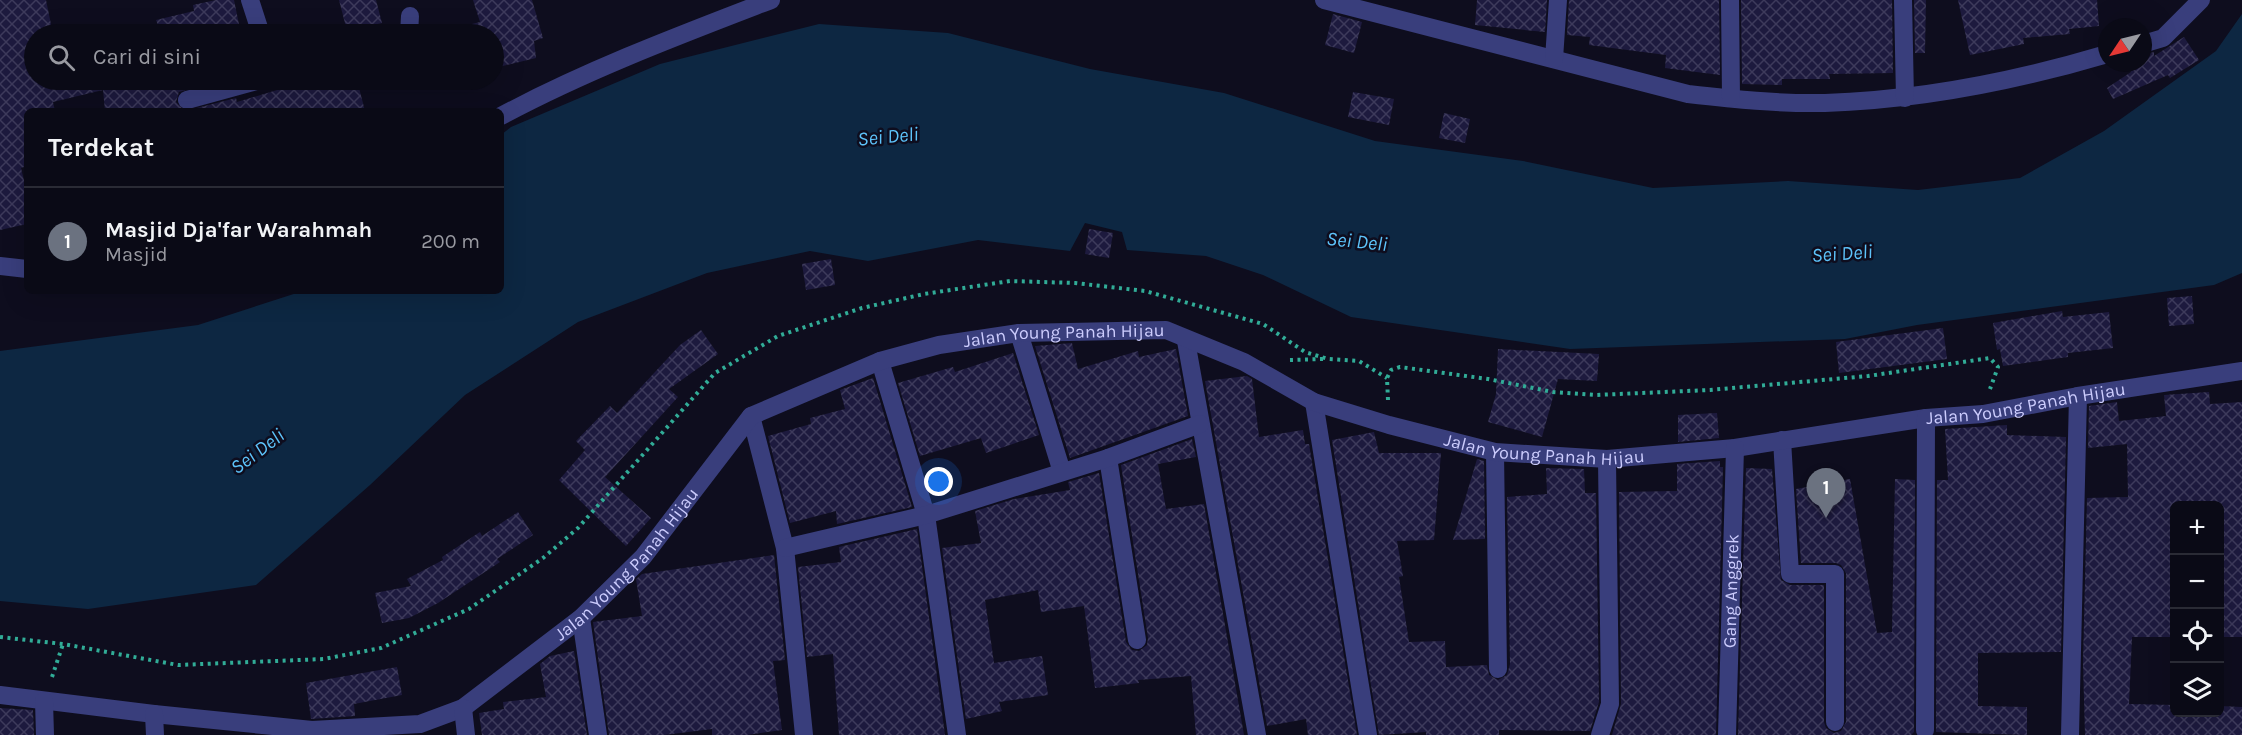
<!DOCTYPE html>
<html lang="id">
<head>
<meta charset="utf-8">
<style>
  body { margin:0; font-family:Karla,sans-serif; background:#13131f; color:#f1f3f6 }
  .controls { position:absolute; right:18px; bottom:18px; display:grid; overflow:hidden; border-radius:9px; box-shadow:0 6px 24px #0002 }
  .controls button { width:54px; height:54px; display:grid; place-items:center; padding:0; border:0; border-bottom:2px solid #2a2b35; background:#0a0a16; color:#f1f3f6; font:30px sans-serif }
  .compass { position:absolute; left:2098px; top:18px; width:54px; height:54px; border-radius:50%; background:#0a0a16; box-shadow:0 6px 24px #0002; rotate:235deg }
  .you { position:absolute; left:939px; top:482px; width:21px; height:21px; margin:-15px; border:4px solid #fff; border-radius:50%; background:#1a73e8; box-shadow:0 0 0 9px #1a73e833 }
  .badge { display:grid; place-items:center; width:39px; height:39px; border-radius:50%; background:#08edea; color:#fff; font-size:20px; font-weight:700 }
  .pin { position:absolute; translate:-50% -50px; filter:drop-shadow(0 2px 3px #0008) }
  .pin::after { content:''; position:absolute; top:32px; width:21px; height:18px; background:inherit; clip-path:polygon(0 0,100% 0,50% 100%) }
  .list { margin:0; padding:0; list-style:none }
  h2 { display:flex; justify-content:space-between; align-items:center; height:78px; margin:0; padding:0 24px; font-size:26px }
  h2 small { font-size:20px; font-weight:400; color:#999aa1 }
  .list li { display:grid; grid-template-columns:39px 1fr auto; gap:18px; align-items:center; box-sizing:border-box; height:108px; padding:0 24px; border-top:2px solid #2a2b35 }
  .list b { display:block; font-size:22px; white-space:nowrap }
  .list p { margin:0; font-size:20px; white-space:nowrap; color:#999aa1 }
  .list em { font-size:20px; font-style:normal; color:#999aa1 }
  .icon { flex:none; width:33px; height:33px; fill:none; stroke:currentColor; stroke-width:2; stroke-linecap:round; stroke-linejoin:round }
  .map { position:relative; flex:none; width:2242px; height:735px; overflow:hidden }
  .search { position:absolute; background:#0a0a16; box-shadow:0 6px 24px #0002; left:24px; top:24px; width:480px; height:66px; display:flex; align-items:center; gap:15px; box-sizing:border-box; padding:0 21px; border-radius:33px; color:#999aa1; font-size:22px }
  .panel { position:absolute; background:#0a0a16; box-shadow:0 6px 24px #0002; left:24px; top:108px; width:480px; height:186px; border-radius:9px }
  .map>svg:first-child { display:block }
  .water { fill:#0d2742 }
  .building { fill:url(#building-cross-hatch) }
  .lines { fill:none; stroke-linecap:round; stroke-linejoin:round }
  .path { stroke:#31ac97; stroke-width:4; stroke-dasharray:3 4.5; stroke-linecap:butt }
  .minor { stroke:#393e7c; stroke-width:18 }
  .labels { text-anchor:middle; stroke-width:5; stroke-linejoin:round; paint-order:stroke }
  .street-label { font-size:18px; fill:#ccccfd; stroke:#0e0d1e }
  .water-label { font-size:20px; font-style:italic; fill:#5dc3fa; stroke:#0e0d1e }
</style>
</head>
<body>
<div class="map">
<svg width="2242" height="735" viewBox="0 0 2242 735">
  <defs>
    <pattern id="building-cross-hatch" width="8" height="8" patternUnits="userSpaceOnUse" patternTransform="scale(1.5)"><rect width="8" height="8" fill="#1d1a3e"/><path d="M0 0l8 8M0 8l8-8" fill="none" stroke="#3d3a5b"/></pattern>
  </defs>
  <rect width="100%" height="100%" fill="#0e0d1e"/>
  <path class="water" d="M2242 14V273L2214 285 1917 325 1845 339 1570 349 1351 317 1263 275 1206 256 1127 250 1122 232 1085 223 1070 251 978 240 868 261 810 251 707 273 578 322 465 395 370 485 256 585 88 609 0 601V351L198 325 303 291H501V135L511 127 660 64 819 24 948 33 1090 69 1224 93 1375 141 1523 161 1653 188 1788 181 1918 190 2020 178 2104 131 2216 51Z"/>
  <g class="building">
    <path d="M0 0H46L53 34H34V80H219L179 92 176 102 185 111 236 98 237 102 297 84 296 80H357L365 111H105L103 90 53 102 55 111H27V166L21 168 27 193V224L0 230Z"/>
    <path d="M216 0H234L241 34H122L158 25 156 20 194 11 193 5Z"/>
    <path d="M339 0H376L382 23 347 31Z"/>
    <path d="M473 0H532L543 38 534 41 536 58 494 68V34H467L464 26 480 22Z"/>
    <path d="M1477 0H1547L1545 32 1475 25Z"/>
    <path d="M1569 0H1719L1720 75 1665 68 1666 55 1589 45 1590 37 1567 35Z"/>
    <path d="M1741 0H1892L1893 73 1829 74 1830 79H1782V85L1742 84Z"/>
    <path d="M1914 0H1926L1925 53H1915Z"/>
    <path d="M1958 0H2097L2099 26 2069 29 2070 34 2023 38 2024 44 1970 55Z"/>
    <path d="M1333 14 1362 22 1354 53 1325 45Z"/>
    <path d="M2184 37 2199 60 2170 78 2168 75 2113 99 2107 88 2131 72 2127 63H2143V55L2154 52V56Z"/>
    <path d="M1353 92 1394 99 1389 125 1348 117Z"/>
    <path d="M1444 113 1470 119 1465 143 1439 138Z"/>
    <path d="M1089 229 1113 233 1109 258 1085 254Z"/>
    <path d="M831 259 835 285 806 290 802 264Z"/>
    <path d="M2192 296 2194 324 2169 326 2167 298Z"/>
    <path d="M2062 311 2063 317 2109 312 2113 348 2068 353V357L2003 366 2000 349 1997 350 1993 323Z"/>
    <path d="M1943 328 1947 359 1839 373 1836 342Z"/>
    <path d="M701 330 718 354 669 389 678 397 605 477 651 518 626 546 559 480 585 450 576 441 610 406 617 413 680 345Z"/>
    <path d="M1072 343 1078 369 1138 351 1139 357 1176 349 1188 416 1070 458 1035 346Z"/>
    <path d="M1498 349 1599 354 1597 381 1558 379 1542 437 1488 422 1496 394Z"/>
    <path d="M1013 353 1039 435 986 453 981 438 920 456 898 383 953 367 955 372Z"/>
    <path d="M1247 376 1252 379 1259 437 1303 430 1305 444H1309L1357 735H1308L1306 719 1267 726 1205 381Z"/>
    <path d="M873 378 912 507 837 524 836 511 790 523 768 436 811 424 810 418 845 409 840 390Z"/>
    <path d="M2209 392 2210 404 2242 402V637H2220V506H2175V637H2132L2129 704 2175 705V712H2220V706L2242 707V735H2085L2083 663 2087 498 2128 497 2127 444 2088 448 2089 406 2117 402 2119 421 2166 416 2164 395Z"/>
    <path d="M1717 413 1719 438 1678 442V415Z"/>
    <path d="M2007 425V435L2066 437 2061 652 1978 653V706L2027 707V735L1936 732 1937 480H1948L1945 429Z"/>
    <path d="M1374 432 1379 453H1441L1434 540 1397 541 1403 576 1399 577 1409 642 1445 641 1446 667 1487 665 1489 675 1498 680 1507 675 1510 664 1507 497 1547 494 1546 468 1584 469 1585 493H1596L1599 702 1590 731 1499 730V735H1426V732L1379 735 1332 440Z"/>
    <path d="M1192 439 1196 457 1158 464 1166 509 1204 504 1244 735H1196L1191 676 1138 680 1139 683 1095 688 1084 606 1041 612 1038 590 985 600 994 663 1042 656 1048 695 999 702 1002 711 966 719 942 548 981 543 975 511 1014 499 1070 490 1068 482 1099 473 1126 642 1132 650 1139 651 1147 645 1148 638 1121 465Z"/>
    <path d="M1477 459 1484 461 1485 539 1453 540Z"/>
    <path d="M1720 461V467H1723L1716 735H1612L1621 704 1619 492 1677 491V464Z"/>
    <path d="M1746 468 1772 469 1781 580 1790 585H1824V722L1826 728 1834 733 1841 731 1846 722V573L1841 565 1836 563H1801L1796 489 1850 479 1877 633 1892 632 1895 479 1915 480 1914 732 1911 735H1738Z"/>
    <path d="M518 512 533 535 497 559 500 562 438 603 409 618 382 623 375 593 411 586 407 579 443 560 442 557 480 532 482 536Z"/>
    <path d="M917 529 945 735H839L833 654 807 657 798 567 841 562 839 547Z"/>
    <path d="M774 555 785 660 773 661 782 730 747 735H712V729L664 735H609L593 622 642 616 636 579 642 574Z"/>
    <path d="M574 651 587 735H482L479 713 504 709 503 702 546 697 540 664 550 656Z"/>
    <path d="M397 667 402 695 354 704 355 716 311 719 306 683Z"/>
    <path d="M0 708 33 710 34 735H0Z"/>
  </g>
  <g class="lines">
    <g class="path">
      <path d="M1290 360 1324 359"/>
      <path d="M1388 400 1387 378 1391 370 1400 367 1488 379 1553 392 1596 395 1710 390 1868 376 1990 358 1998 367 1990 389"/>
      <path d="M0 637 63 644 178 665 324 659 381 648 469 609 543 558 578 528 715 373 778 336 862 308 924 294 1010 281 1075 283 1145 291 1263 324 1305 352 1328 359 1359 361 1387 378"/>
      <path d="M52 677 63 644"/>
    </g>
    <g class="minor">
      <path d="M250 0 261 34"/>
      <path d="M1324 0 1688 94C1733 99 1779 104 1825 103 1920 100 2016 81 2107 54"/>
      <path d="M1730 0 1731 98"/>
      <path d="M1903 0 1905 98"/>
      <path d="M409 34 410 16"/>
      <path d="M2143 44 2163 38 2201 0"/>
      <path d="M1554 59 1558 0"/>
      <path d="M187 100 260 80"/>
      <path d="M501 116C587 70 680 35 771 0"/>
      <path d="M0 266 27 269"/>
      <path d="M1019 333 1062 472"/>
      <path d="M1186 341 1257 735"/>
      <path d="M880 361 926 515 957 735"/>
      <path d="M1314 402 1368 735"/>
      <path d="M751 416 785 548 804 735"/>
      <path d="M1782 440 1790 574H1835V722"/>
      <path d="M1495 452 1498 669"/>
      <path d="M1108 458 1137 640"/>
      <path d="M785 548 926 515 1108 458 1200 424"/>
      <path d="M581 618 598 735"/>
      <path id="s1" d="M0 695 154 714 312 730 420 724 463 708 581 618 643 557 751 416 880 361 939 345 1019 333 1166 330 1244 362 1314 402 1389 425 1495 452 1607 459 1735 448 1926 418 1983 414 2078 396 2242 371"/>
      <path d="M44 701 45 735"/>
      <path d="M463 708 466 735"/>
      <path d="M154 714 155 735"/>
      <path d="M1925 730 1926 418"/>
      <path d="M1600 735 1610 704 1607 459"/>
      <path id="s2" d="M1727 735 1735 448"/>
      <path d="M2070 735 2078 396"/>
    </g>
  </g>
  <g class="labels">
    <g class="street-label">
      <text dy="6" stroke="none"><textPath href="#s1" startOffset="1208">Jalan Young Panah Hijau</textPath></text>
      <text dy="6" stroke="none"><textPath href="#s1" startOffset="2198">Jalan Young Panah Hijau</textPath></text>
      <text dy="6" stroke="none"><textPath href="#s1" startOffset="1712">Jalan Young Panah Hijau</textPath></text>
      <text dy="6" stroke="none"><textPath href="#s1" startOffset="687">Jalan Young Panah Hijau</textPath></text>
      <text dy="6" stroke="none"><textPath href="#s2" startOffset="144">Gang Anggrek</textPath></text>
    </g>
    <g class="water-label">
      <text transform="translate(888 136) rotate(-5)" y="7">Sei Deli</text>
      <text transform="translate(1357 241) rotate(6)" y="7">Sei Deli</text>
      <text transform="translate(1842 253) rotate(-4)" y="7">Sei Deli</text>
      <text transform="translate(257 451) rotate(-37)" y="7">Sei Deli</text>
    </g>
  </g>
</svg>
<div class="controls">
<button>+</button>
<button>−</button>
<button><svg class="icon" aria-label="locate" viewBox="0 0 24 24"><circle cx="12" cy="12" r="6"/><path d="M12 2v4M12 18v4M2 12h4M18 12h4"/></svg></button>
<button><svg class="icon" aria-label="layers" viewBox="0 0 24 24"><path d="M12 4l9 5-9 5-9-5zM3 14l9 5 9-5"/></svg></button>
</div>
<svg class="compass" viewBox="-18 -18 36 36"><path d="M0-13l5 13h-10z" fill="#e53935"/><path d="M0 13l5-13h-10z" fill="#999aa1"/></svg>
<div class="you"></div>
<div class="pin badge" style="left:1826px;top:518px;background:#6b7280">1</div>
<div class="search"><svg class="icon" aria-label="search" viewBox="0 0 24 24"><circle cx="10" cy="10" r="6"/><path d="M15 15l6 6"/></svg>Cari di sini</div>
<section class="panel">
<h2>Terdekat<small></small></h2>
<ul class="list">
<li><span class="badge" style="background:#6b7280">1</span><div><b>Masjid Dja'far Warahmah</b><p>Masjid</p></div><em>200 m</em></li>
</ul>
</section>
</div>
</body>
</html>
